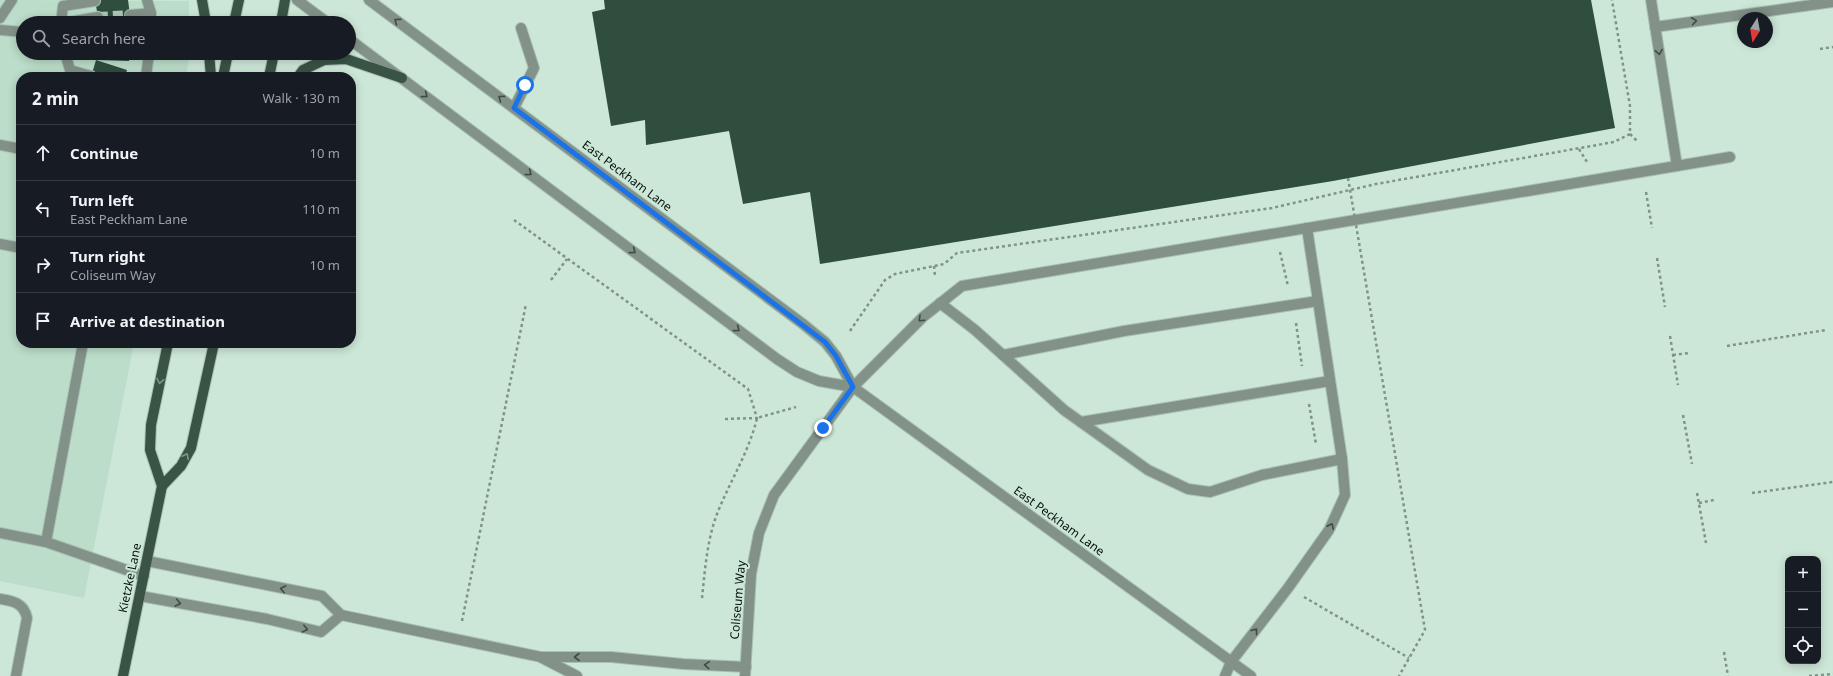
<!DOCTYPE html>
<html lang="en">
<head>
<meta charset="utf-8">
<style>
  body { margin:0; font-family:"Noto Sans",sans-serif; background:#242831; color:#f1f3f6 }
  .controls { position:absolute; right:12px; bottom:12px; display:grid; overflow:hidden; border-radius:8px; box-shadow:0 2px 10px #0003 }
  .controls button { width:36px; height:36px; display:grid; place-items:center; padding:0; border:0; border-bottom:1px solid #363941; background:#171b24; color:#f1f3f6; font:20px sans-serif }
  .compass { position:absolute; left:1737px; top:12px; width:36px; height:36px; border-radius:50%; background:#171b24; box-shadow:0 2px 10px #0003; rotate:191deg }
  .stop { position:absolute; width:12px; height:12px; margin:-9px; border:3px solid #1a73e8; border-radius:50%; background:#fff }
  .stop.end { background:#1a73e8; border-color:#fff; box-shadow:0 1px 4px #0008 }
  .list { margin:0; padding:0; list-style:none }
  h2 { display:flex; justify-content:space-between; align-items:center; height:52px; margin:0; padding:0 16px; font-size:17px }
  h2 small { font-size:13px; font-weight:400; color:#9ea1a6 }
  .list li { display:grid; grid-template-columns:26px 1fr auto; gap:12px; align-items:center; box-sizing:border-box; height:56px; padding:0 16px; border-top:1px solid #363941 }
  .list b { display:block; font-size:15px; white-space:nowrap }
  .list p { margin:0; font-size:13px; white-space:nowrap; color:#9ea1a6 }
  .list em { font-size:13px; font-style:normal; color:#9ea1a6 }
  .icon { flex:none; width:22px; height:22px; fill:none; stroke:currentColor; stroke-width:2; stroke-linecap:round; stroke-linejoin:round }
  .map { position:relative; flex:none; width:1833px; height:676px; overflow:hidden }
  .search { position:absolute; background:#171b24; box-shadow:0 2px 10px #0003; left:16px; top:16px; width:340px; height:44px; display:flex; align-items:center; gap:10px; box-sizing:border-box; padding:0 14px; border-radius:22px; color:#9ea1a6; font-size:15px }
  .panel { position:absolute; background:#171b24; box-shadow:0 2px 10px #0003; left:16px; top:72px; width:340px; height:276px; border-radius:16px }
  .map>svg:first-child { display:block }
  .built { fill:#bbddc9 }
  .building { fill:#2f4e3d }
  .lines { fill:none; stroke-linecap:round; stroke-linejoin:round }
  .minor-tunnel { stroke:#afc7b9; stroke-width:10; stroke-dasharray:10 5; stroke-linecap:butt }
  .minor-casing { stroke:#a9c1b3; stroke-width:12 }
  .major-casing { stroke:#a9c1b3; stroke-width:12 }
  .path { stroke:#7f9388; stroke-width:2.5; stroke-dasharray:3 3; stroke-linecap:butt }
  .minor { stroke:#839289; stroke-width:10 }
  .major { stroke:#395344; stroke-width:10 }
  .path-bridge { stroke:#7f9388; stroke-width:2.5; stroke-dasharray:3 3; stroke-linecap:butt }
  .oneway { stroke:#3f4c45 }
  .oneway2 { stroke:#7b9686 }
  .route { stroke:#1a73e8; stroke-width:5 }
  .labels { text-anchor:middle; stroke-width:4; stroke-linejoin:round; paint-order:stroke }
  .street-label { font-size:12px; fill:#08120d; stroke:#cce7d7 }
</style>
</head>
<body>
<div class="map">
<svg width="1833" height="676" viewBox="0 0 1833 676">
  <rect width="100%" height="100%" fill="#cce7d7"/>
  <path class="built" d="M0 0 189 1V23H23V53H190L186 77H21V343H134L84 598 0 581Z"/>
  <g class="building">
    <path d="M95 0H128L131 22 99 23Z"/>
    <path d="M604 0H1591L1615 128 1333 181 820 264 810 192 743 204 729 131 646 145 645 120 611 126 592 12 605 9Z"/>
    <path d="M97 53H129V61L97 60Z"/>
    <path d="M96 60 127 70 125 77H91Z"/>
  </g>
  <g class="lines">
    <path class="minor-tunnel" d="M98 17 130 15"/>
    <defs>
      <g id="minor">
        <path d="M147 0 151 13V23"/>
        <path d="M297 0 328 23"/>
        <path d="M369 0 803 324 825 342 836 356 853 387 1251 676"/>
        <path d="M1651 0 1677 166"/>
        <path d="M130 15 151 13"/>
        <path d="M0 18 12 0"/>
        <path d="M61 23 63 6 95 1"/>
        <path d="M63 23 98 17"/>
        <path d="M1655 27 1833 2"/>
        <path d="M0 30 23 32"/>
        <path d="M349 39 777 359 797 372 819 381 853 387"/>
        <path d="M65 53 70 70 91 76"/>
        <path d="M146 77 149 53"/>
        <path d="M514 108 534 68 521 28"/>
        <path d="M0 145 21 149"/>
        <path d="M0 244 21 248"/>
        <path d="M940 303 975 330 1064 410 1148 470 1188 489 1210 492 1262 475 1342 459"/>
        <path d="M83 343 46 542 144 576"/>
        <path d="M1003 355 1124 331 1318 301"/>
        <path d="M1081 422 1330 381"/>
        <path d="M0 533 46 542"/>
        <path d="M147 561 322 596 341 615 541 657H611L683 664 746 667"/>
        <path d="M140 596 267 619 321 632 341 615"/>
        <path d="M0 599C13 601 24 603 27 618L16 676"/>
        <path d="M542 658 577 676"/>
        <path d="M745 676 751 574 759 533 774 495 853 387 923 317 962 286 1730 157"/>
        <path d="M1225 676 1231 662 1288 588 1329 530 1345 495 1342 459 1307 228"/>
      </g>
      <g id="major">
        <path d="M202 0 206 23"/>
        <path d="M234 23 239 0"/>
        <path d="M281 23 285 0"/>
        <path d="M209 53 211 77"/>
        <path d="M223 77 228 53"/>
        <path d="M269 77 274 53"/>
        <path d="M298 77 303 70 324 60 346 59 402 78"/>
        <path d="M162 486 181 466 191 448 214 343"/>
        <path d="M123 676 162 486 150 450 151 425 168 343"/>
      </g>
    </defs>
    <use href="#minor" class="minor-casing"/>
    <use href="#major" class="major-casing"/>
    <g class="path">
      <path d="M1820 49 1833 47"/>
      <path d="M1630 134 1638 142"/>
      <path d="M1579 149 1587 162"/>
      <path d="M1646 192 1652 228"/>
      <path d="M514 220 748 389 757 418 725 419"/>
      <path d="M1280 252 1288 286"/>
      <path d="M1657 258 1665 307"/>
      <path d="M934 266 935 276"/>
      <path d="M551 280 567 259"/>
      <path d="M1296 323 1302 366"/>
      <path d="M850 331 885 280 895 274 944 264 957 253 1272 208 1376 184 1614 142 1630 134V106L1612 0"/>
      <path d="M1670 336 1678 385"/>
      <path d="M1727 346 1826 330"/>
      <path d="M1673 355 1689 353"/>
      <path d="M1309 404 1316 444"/>
      <path d="M1683 415 1692 464"/>
      <path d="M1697 493 1706 543"/>
      <path d="M1752 493 1833 482"/>
      <path d="M1699 503 1714 500"/>
      <path d="M1304 597 1409 658"/>
      <path d="M702 598C705 570 707 540 717 514 730 481 749 452 757 418L796 407"/>
      <path d="M462 621 526 304"/>
      <path d="M1724 652 1728 676"/>
      <path d="M1809 676 1833 674"/>
    </g>
    <use href="#minor" class="minor"/>
    <use href="#major" class="major"/>
    <path class="path-bridge" d="M1348 178 1425 630 1399 676"/>
  </g>
  <defs><path id="oneway-chevron" d="M-2-3.5L2.5 0L-2 3.5" fill="none" stroke-width="1.6" stroke-linecap="round" stroke-linejoin="round"/></defs>
  <g class="oneway">
    <use href="#oneway-chevron" transform="translate(397 21) rotate(-143)"/>
    <use href="#oneway-chevron" transform="translate(1694 21) rotate(-8)"/>
    <use href="#oneway-chevron" transform="translate(1659 52) rotate(81)"/>
    <use href="#oneway-chevron" transform="translate(425 95) rotate(37)"/>
    <use href="#oneway-chevron" transform="translate(501 98) rotate(-143)"/>
    <use href="#oneway-chevron" transform="translate(529 173) rotate(37)"/>
    <use href="#oneway-chevron" transform="translate(633 251) rotate(37)"/>
    <use href="#oneway-chevron" transform="translate(921 319) rotate(137)"/>
    <use href="#oneway-chevron" transform="translate(737 329) rotate(37)"/>
    <use href="#oneway-chevron" transform="translate(1331 526) rotate(-64)"/>
    <use href="#oneway-chevron" transform="translate(283 589) rotate(-168)"/>
    <use href="#oneway-chevron" transform="translate(178 603) rotate(11)"/>
    <use href="#oneway-chevron" transform="translate(305 629) rotate(13)"/>
    <use href="#oneway-chevron" transform="translate(1255 631) rotate(-52)"/>
    <use href="#oneway-chevron" transform="translate(577 657) rotate(180)"/>
    <use href="#oneway-chevron" transform="translate(707 665) rotate(-177)"/>
  </g>
  <g class="oneway2">
    <use href="#oneway-chevron" transform="translate(160 381) rotate(101)"/>
    <use href="#oneway-chevron" transform="translate(186 456) rotate(-63)"/>
  </g>
  <g class="lines">
    <path class="route" d="M525 85 514 108 825 342 836 356 853 387 823 428"/>
  </g>
  <g class="labels">
    <g class="street-label">
      <text transform="translate(627 176) rotate(37)" y="4">East Peckham Lane</text>
      <text transform="translate(1059 521) rotate(36)" y="4">East Peckham Lane</text>
      <text transform="translate(130 578) rotate(-78)" y="4">Kietzke Lane</text>
      <text transform="translate(738 600) rotate(-85)" y="4">Coliseum Way</text>
    </g>
  </g>
</svg>
<div class="controls">
<button>+</button>
<button>−</button>
<button><svg class="icon" aria-label="locate" viewBox="0 0 24 24"><circle cx="12" cy="12" r="6"/><path d="M12 2v4M12 18v4M2 12h4M18 12h4"/></svg></button>
</div>
<svg class="compass" viewBox="-18 -18 36 36"><path d="M0-13l5 13h-10z" fill="#e53935"/><path d="M0 13l5-13h-10z" fill="#9ea1a6"/></svg>
<div class="stop" style="left:525px;top:85px"></div>
<div class="stop end" style="left:823px;top:428px"></div>
<div class="search"><svg class="icon" aria-label="search" viewBox="0 0 24 24"><circle cx="10" cy="10" r="6"/><path d="M15 15l6 6"/></svg>Search here</div>
<section class="panel">
<h2>2 min<small>Walk · 130 m</small></h2>
<ul class="list">
<li><svg class="icon" aria-label="ahead" viewBox="0 0 24 24"><path d="M12 20V5M6 11l6-6 6 6"/></svg><div><b>Continue</b></div><em>10 m</em></li>
<li><svg class="icon" aria-label="left" viewBox="0 0 24 24"><path d="M17 20v-9H6M10 6l-5 5 5 5"/></svg><div><b>Turn left</b><p>East Peckham Lane</p></div><em>110 m</em></li>
<li><svg class="icon" aria-label="right" viewBox="0 0 24 24"><path d="M7 20v-9h11M14 6l5 5-5 5"/></svg><div><b>Turn right</b><p>Coliseum Way</p></div><em>10 m</em></li>
<li><svg class="icon" aria-label="arrive" viewBox="0 0 24 24"><path d="M6 21V4h12l-3 4 3 4H6"/></svg><div><b>Arrive at destination</b></div></li>
</ul>
</section>
</div>
</body>
</html>
